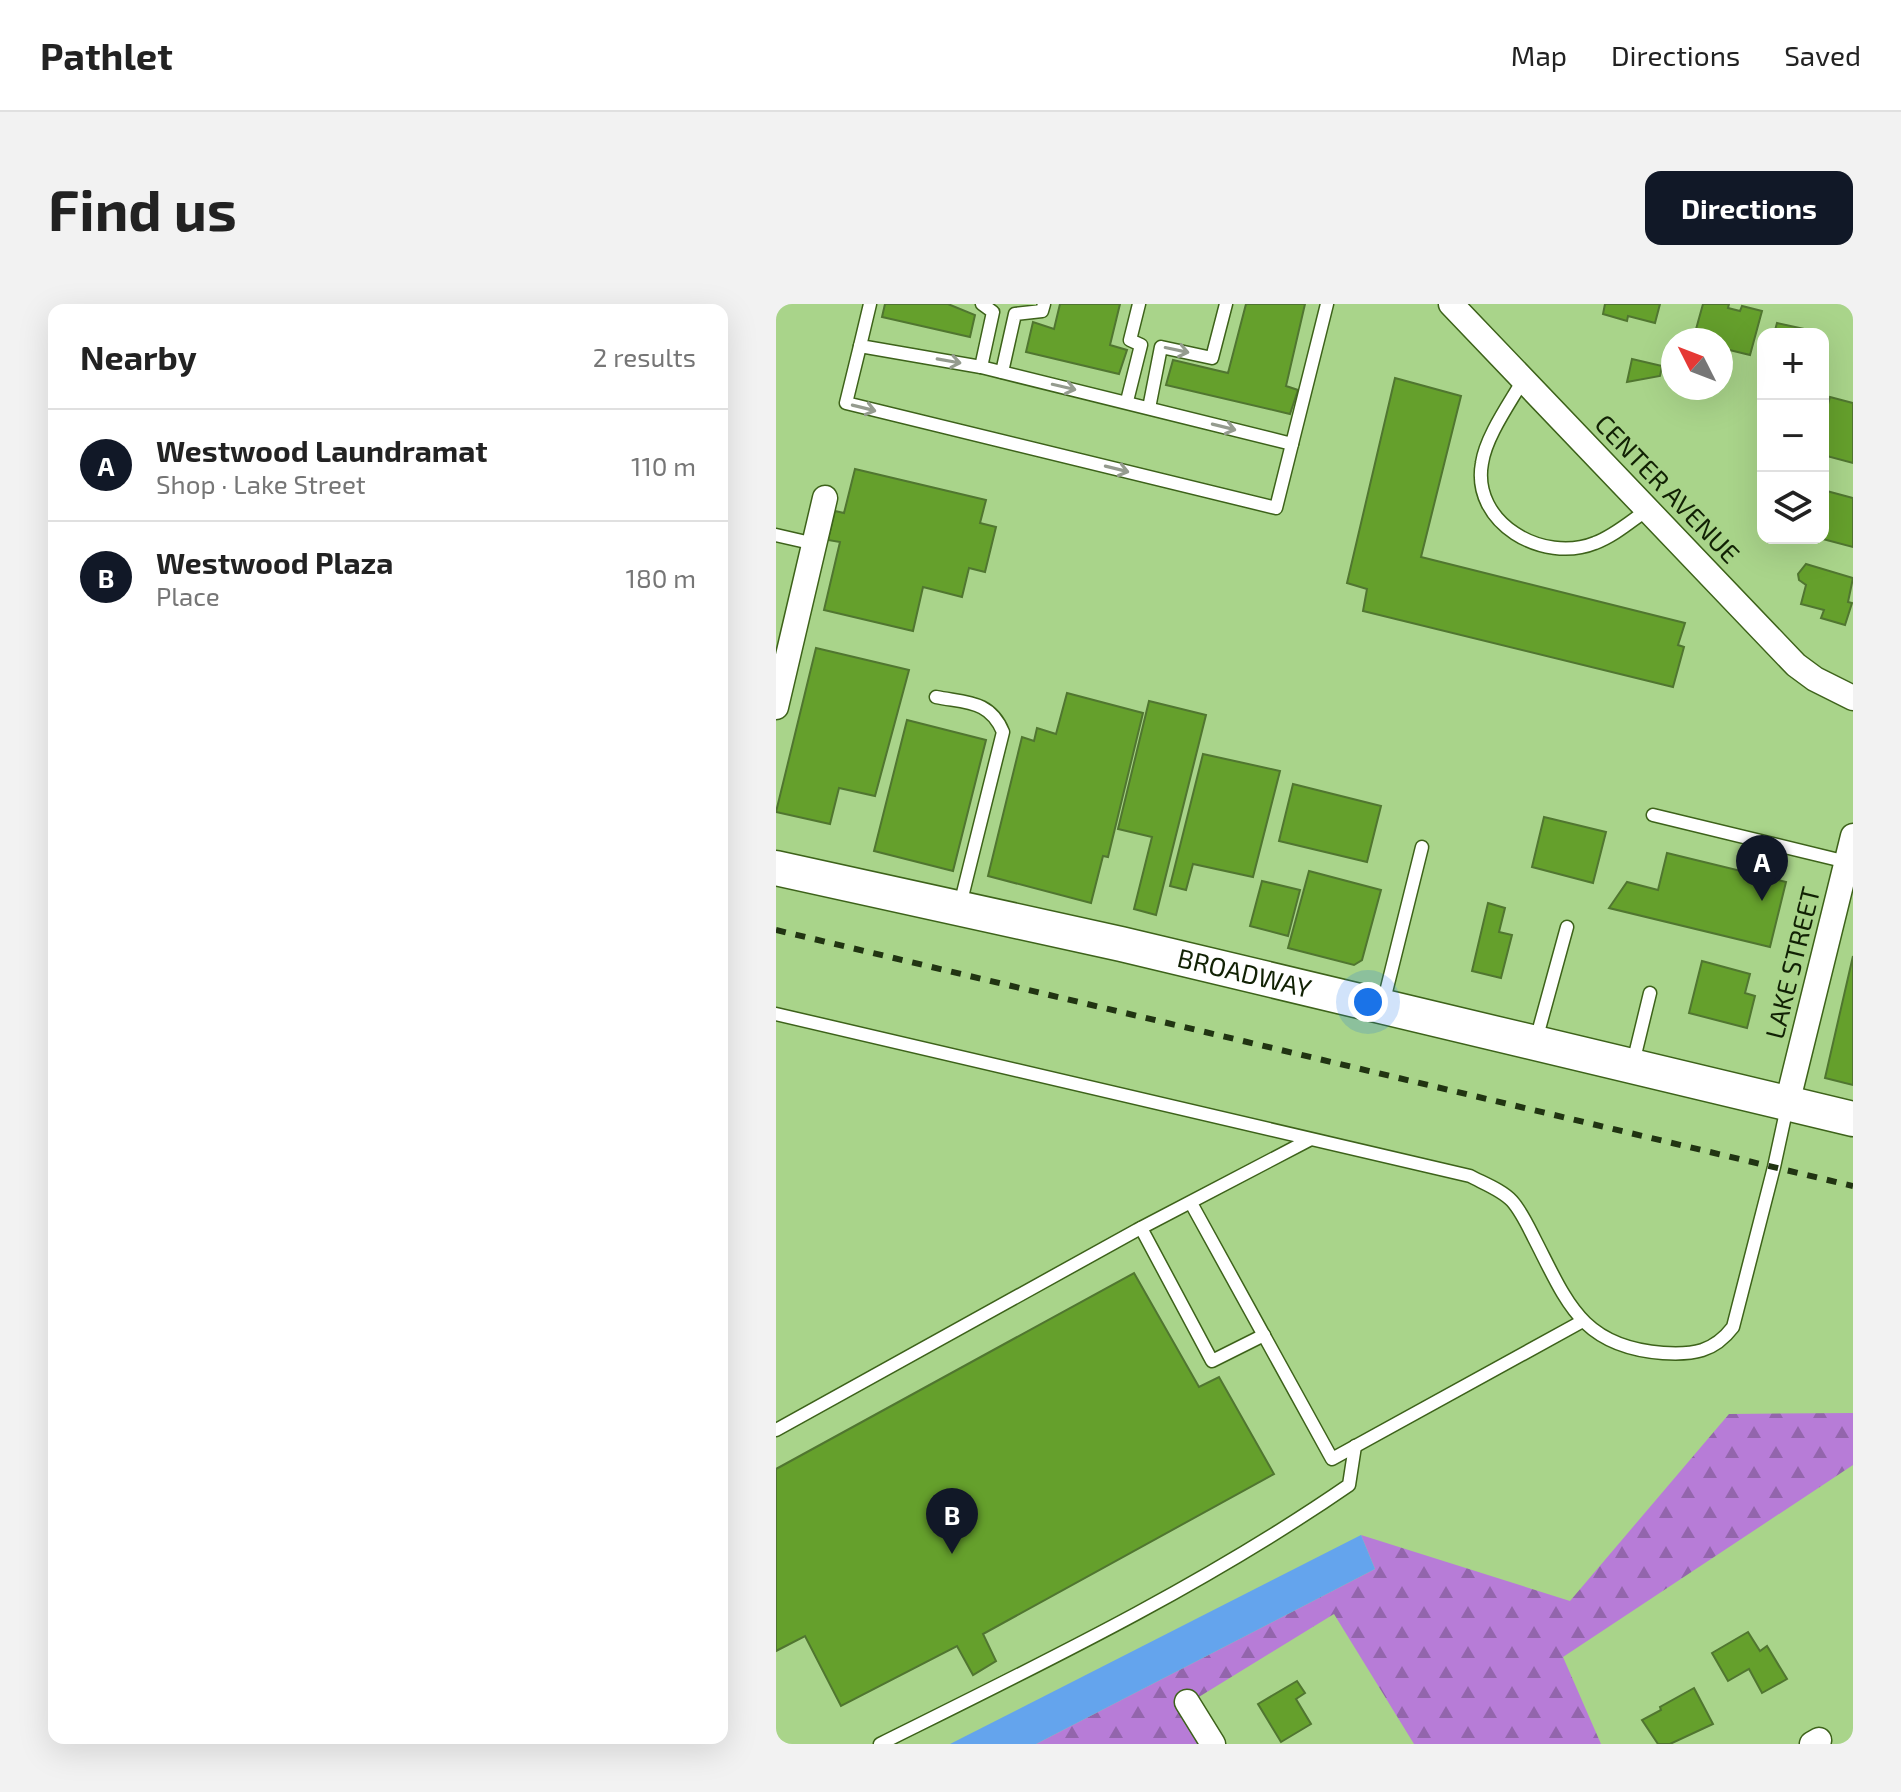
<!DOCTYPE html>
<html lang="en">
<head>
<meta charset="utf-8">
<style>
  body { margin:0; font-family:"Exo 2",sans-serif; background:#f2f2f2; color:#222 }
  .controls { position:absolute; right:24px; top:24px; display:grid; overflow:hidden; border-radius:16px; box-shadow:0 8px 32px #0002 }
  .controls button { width:72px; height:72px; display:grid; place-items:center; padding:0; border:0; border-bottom:2px solid #e0e0e0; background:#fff; color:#222; font:40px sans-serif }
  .compass { position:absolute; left:885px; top:24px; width:72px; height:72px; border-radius:50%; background:#fff; box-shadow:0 8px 32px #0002; rotate:312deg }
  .you { position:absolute; left:592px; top:698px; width:28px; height:28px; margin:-20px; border:6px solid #fff; border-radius:50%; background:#1a73e8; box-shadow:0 0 0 12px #1a73e833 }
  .badge { display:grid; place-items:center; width:52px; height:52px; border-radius:50%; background:#111827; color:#fff; font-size:26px; font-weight:700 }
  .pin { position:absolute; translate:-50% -66px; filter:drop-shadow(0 2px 4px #0008) }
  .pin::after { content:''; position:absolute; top:42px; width:28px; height:24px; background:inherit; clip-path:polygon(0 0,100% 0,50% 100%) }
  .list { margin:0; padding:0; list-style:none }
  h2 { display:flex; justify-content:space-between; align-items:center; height:104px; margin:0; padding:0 32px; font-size:34px }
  h2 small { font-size:26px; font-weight:400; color:#767676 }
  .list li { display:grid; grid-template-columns:52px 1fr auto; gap:24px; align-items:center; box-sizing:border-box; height:112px; padding:0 32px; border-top:2px solid #e0e0e0 }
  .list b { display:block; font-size:30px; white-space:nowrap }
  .list p { margin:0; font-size:26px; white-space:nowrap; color:#767676 }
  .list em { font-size:26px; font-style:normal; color:#767676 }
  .icon { flex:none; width:44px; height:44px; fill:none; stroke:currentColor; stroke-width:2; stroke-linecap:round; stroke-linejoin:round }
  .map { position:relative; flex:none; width:1077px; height:1440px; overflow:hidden; border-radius:16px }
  header { display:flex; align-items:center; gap:48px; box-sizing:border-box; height:112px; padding:0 40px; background:#fff; border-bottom:2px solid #e0e0e0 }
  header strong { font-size:38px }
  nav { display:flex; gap:44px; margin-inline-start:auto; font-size:28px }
  .intro { display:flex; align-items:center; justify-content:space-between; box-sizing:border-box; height:192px; padding:0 48px }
  h1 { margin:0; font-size:56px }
  .button { padding:20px 36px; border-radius:16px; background:#111827; color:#fff; font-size:28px; font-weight:700 }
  main { display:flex; gap:48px; padding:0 48px }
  aside { flex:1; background:#fff; border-radius:16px; box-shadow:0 8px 32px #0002 }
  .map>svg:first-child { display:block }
  .forest { fill:url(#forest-firs) }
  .water { fill:#64a4ed }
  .building { fill:#65a02c; stroke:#507630; stroke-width:2 }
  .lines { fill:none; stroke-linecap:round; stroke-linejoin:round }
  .lane-casing { stroke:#3d621a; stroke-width:15 }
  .street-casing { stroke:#3d621a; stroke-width:27 }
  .secondary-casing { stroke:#3d621a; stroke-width:37 }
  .lane { stroke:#fff; stroke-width:12 }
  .street { stroke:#fff; stroke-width:24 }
  .secondary { stroke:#fff; stroke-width:34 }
  .rail { stroke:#213412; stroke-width:6; stroke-dasharray:10 10; stroke-linecap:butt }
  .oneway { stroke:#949b8e }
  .labels { text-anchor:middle; stroke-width:6; stroke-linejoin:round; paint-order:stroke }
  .street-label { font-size:26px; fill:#112104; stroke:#a9d48a }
</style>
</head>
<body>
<header>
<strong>Pathlet</strong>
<nav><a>Map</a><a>Directions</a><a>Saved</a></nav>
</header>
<div class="intro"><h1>Find us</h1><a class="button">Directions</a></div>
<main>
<aside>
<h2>Nearby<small>2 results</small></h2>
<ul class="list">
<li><span class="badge">A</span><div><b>Westwood Laundramat</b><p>Shop · Lake Street</p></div><em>110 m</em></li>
<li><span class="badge">B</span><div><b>Westwood Plaza</b><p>Place</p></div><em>180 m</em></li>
</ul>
</aside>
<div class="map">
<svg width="1077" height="1440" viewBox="0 0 1077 1440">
  <defs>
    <pattern id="forest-firs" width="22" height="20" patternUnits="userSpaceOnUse" patternTransform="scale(2)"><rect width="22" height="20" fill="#b77cd7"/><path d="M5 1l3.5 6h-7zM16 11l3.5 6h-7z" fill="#9365ac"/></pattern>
  </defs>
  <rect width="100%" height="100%" fill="#a9d48a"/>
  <path class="forest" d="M1077 1109V1161L787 1353 825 1440H638L558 1310 413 1399 434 1440H260L599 1265 585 1231 794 1297 953 1110Z"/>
  <path class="water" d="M585 1231 599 1265 260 1440H174Z"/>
  <g class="building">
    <path d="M109 0H172L199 11 194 33 106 13Z"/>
    <path d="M284 0H344L334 41 351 46 343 70 250 48 257 18 278 25Z"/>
    <path d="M470 0H529L510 82 522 86 514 110 390 81 397 56 452 69Z"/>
    <path d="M829 0H884L879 19 852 12 851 17 827 10Z"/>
    <path d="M927 0H953L952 4 964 7 966 2 986 7 974 51 945 44V36H917Z"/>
    <path d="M1001 19 1033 26 1032 30H998Z"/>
    <path d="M856 55 886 62 884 72 851 78Z"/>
    <path d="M619 74 685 92 645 253 909 319 902 341 908 343 897 383 587 307 591 285 571 279Z"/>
    <path d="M1054 93 1077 99V159L1047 151V118Z"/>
    <path d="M79 165 210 196 204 219 220 223 209 268 193 264 186 293 147 283 137 327 48 306 64 238 52 236 59 207 68 209Z"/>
    <path d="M1047 186 1077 194V243L1043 234H1047Z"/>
    <path d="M1030 260 1077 274 1072 298 1076 299 1069 321 1045 314 1048 306 1025 300 1030 281 1023 276 1022 270Z"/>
    <path d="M40 344 133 366 99 492 63 484 54 520 0 508Z"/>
    <path d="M291 389 367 409 332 553 327 552 315 599 212 572 246 433 258 437 261 424 280 430Z"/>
    <path d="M373 397 430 411 380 611 358 605 376 533 342 525Z"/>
    <path d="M131 416 210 436 177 567 98 547Z"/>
    <path d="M427 450 504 467 477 573 417 560 410 586 394 582Z"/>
    <path d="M517 480 605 502 591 558 503 537Z"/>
    <path d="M768 513 830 528 817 579 756 563Z"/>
    <path d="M891 549 1010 578 994 643 833 604 851 578 882 586Z"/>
    <path d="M533 567 605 586 586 656 578 661 512 644Z"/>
    <path d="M486 577 524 586 512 632 474 622Z"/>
    <path d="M712 599 729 604 723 628 736 631 725 674 696 667Z"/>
    <path d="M1077 652V781L1049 774Z"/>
    <path d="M926 657 974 670 969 689 979 692 971 724 913 709Z"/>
    <path d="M358 969 423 1083 443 1073 498 1170 207 1330 220 1357 197 1371 181 1342 65 1402 29 1332 0 1347V1165Z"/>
    <path d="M972 1328 984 1347 991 1342 1011 1375 986 1389 973 1365 952 1377 936 1349Z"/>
    <path d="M521 1377 529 1389 520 1395 535 1420 505 1438 482 1400Z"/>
    <path d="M918 1384 937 1420 894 1440H882L866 1416 885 1406 884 1403Z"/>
  </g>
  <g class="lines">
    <defs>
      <g id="lane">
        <path d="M94 0 84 42 205 63 516 140 551 0"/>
        <path d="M84 42 70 99 500 204 516 140"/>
        <path d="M205 63 217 8 206 0"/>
        <path d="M226 68 239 10 266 7 268 0"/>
        <path d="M747 76C734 99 710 132 706 159 695 219 767 260 819 239 838 232 855 217 871 206"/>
        <path d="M351 97 365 41 354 36 363 0"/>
        <path d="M373 104 385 43 436 54 450 0"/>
        <path d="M0 231 39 240"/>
        <path d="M160 393C190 399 214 396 227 428L184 601"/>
        <path d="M877 511 1071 558"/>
        <path d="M607 700 646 543"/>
        <path d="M0 710 694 872C707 879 726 886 736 897 745 907 752 922 758 934 791 998 805 1043 887 1049 917 1051 938 1048 957 1023L998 863 1011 803"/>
        <path d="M760 736 791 623"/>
        <path d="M857 759 874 689"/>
        <path d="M415 899 556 1155 805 1018"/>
        <path d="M365 924 436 1057 488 1031"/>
        <path d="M0 1126 361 926 533 836"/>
        <path d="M104 1440C263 1361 427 1282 573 1181L579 1142"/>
      </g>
      <g id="street">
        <path d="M675 0 1020 361 1039 375 1077 394"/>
        <path d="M0 403 49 194"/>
        <path d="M1011 800 1077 532"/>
        <path d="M411 1398 437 1440"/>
        <path d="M1036 1440 1043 1436"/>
      </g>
      <g id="secondary">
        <path id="s1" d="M0 564 345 640 1077 815"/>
      </g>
    </defs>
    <use href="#lane" class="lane-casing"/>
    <use href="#street" class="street-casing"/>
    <use href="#secondary" class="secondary-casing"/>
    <use href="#lane" class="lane"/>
    <use href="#street" class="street"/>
    <use href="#secondary" class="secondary"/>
    <path class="rail" d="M0 626 1077 882"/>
  </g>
  <defs><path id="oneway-shaft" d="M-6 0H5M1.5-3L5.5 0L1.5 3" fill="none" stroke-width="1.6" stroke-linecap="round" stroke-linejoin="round" transform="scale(2)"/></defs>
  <g class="oneway">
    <use href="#oneway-shaft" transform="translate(401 46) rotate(12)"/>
    <use href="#oneway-shaft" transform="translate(173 57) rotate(10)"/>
    <use href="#oneway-shaft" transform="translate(288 83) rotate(13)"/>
    <use href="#oneway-shaft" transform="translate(88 104) rotate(14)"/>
    <use href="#oneway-shaft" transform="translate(448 123) rotate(14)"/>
    <use href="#oneway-shaft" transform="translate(341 165) rotate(14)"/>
  </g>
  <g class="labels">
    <g class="street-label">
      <text transform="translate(891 185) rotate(46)" y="9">CENTER AVENUE</text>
      <text transform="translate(1017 659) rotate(-76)" y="9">LAKE STREET</text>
      <text dy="9" stroke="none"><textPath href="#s1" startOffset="480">BROADWAY</textPath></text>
    </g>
  </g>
</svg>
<div class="controls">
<button>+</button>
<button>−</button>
<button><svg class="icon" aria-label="layers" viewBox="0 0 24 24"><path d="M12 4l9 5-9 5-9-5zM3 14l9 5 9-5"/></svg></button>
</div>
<svg class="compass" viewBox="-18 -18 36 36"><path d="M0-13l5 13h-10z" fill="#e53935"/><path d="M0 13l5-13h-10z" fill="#767676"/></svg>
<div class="you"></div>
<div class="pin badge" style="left:986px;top:597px">A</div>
<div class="pin badge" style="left:176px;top:1250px">B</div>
</div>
</main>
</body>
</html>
